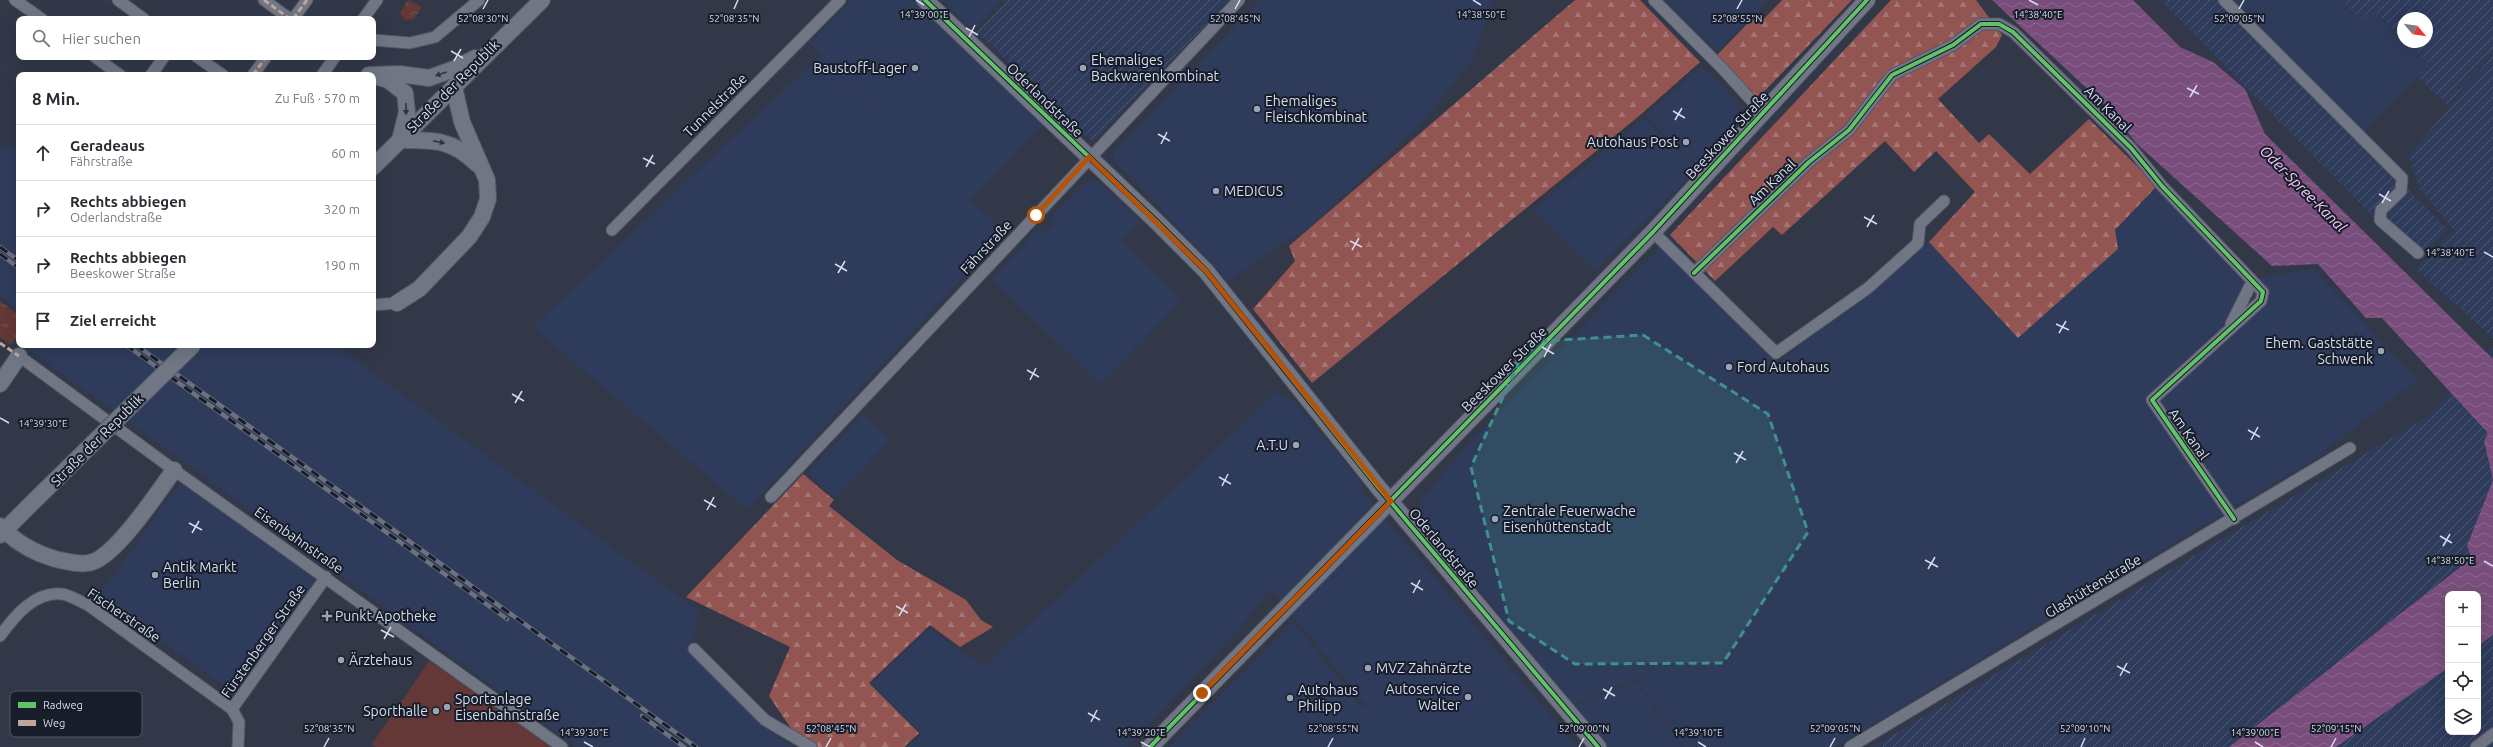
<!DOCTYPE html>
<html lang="de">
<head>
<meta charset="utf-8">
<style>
  body { margin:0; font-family:Ubuntu,sans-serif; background:#f2f2f3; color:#2b2b33 }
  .controls { position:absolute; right:12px; bottom:12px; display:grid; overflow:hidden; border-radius:8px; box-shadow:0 4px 16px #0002 }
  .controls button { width:36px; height:36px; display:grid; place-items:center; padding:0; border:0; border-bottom:1px solid #e1e1e2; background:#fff; color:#2b2b33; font:20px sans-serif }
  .compass { position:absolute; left:2397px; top:12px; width:36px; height:36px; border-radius:50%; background:#fff; box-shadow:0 4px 16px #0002; rotate:119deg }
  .stop { position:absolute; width:12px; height:12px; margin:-9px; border:3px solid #b45309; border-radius:50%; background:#fff }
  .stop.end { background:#b45309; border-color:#fff; box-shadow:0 1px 4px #0008 }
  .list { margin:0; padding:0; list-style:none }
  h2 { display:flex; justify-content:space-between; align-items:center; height:52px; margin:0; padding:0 16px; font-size:17px }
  h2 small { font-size:13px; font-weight:400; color:#7c7c81 }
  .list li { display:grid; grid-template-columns:26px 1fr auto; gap:12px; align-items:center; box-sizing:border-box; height:56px; padding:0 16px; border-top:1px solid #e1e1e2 }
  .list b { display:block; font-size:15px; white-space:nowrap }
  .list p { margin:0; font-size:13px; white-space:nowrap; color:#7c7c81 }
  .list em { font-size:13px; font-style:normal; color:#7c7c81 }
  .icon { flex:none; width:22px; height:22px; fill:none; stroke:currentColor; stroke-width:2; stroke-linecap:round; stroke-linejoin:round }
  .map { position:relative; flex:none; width:2493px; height:747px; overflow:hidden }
  .search { position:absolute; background:#fff; box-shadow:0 4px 16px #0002; left:16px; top:16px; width:360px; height:44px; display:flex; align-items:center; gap:10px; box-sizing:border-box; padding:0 14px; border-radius:8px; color:#7c7c81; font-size:15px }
  .panel { position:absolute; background:#fff; box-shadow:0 4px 16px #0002; left:16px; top:72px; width:360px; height:276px; border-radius:8px }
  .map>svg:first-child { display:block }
  .built { fill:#2f3b5b }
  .industrial { fill:url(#industrial-furrows); fill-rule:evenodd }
  .grass { fill:url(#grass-tufts) }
  .forest { fill:url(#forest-firs) }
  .park { fill:url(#park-crowns) }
  .pitch { fill:#633836 }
  .water { fill:url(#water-waves) }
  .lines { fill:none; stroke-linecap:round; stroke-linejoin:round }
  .street-casing { stroke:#515664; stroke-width:13 }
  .secondary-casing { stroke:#515664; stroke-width:18 }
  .street { stroke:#717684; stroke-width:11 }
  .secondary { stroke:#717684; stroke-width:16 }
  .rail-casing { stroke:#6d717e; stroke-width:4.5 }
  .rail { stroke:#181d2a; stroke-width:3; stroke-dasharray:9; stroke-linecap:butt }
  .secondary-bridge-casing { stroke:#515664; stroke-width:18; stroke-linecap:butt }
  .secondary-bridge { stroke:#717684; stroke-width:16 }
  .quiet { stroke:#c0a59a; stroke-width:3; stroke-dasharray:6 3; stroke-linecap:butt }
  .cycleway-casing { stroke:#181d2a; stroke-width:6 }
  .cycleway { stroke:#61c268; stroke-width:4 }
  .oneway { fill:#2e3340 }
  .route { stroke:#b45309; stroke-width:5 }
  .marked { fill:#40908e; fill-opacity:0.2; stroke:#40908e; stroke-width:3; stroke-dasharray:8 5; stroke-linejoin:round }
  .ticks { fill:none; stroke:#d5ddef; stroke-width:1.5 }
  .poi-dot { fill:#9ca3b5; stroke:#181d2a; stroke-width:1.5 }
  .labels { text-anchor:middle; stroke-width:4; stroke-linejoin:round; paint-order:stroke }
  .poi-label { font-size:14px; fill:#d5ddef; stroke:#181d2a; text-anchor:start }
  .street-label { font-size:14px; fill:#d5ddef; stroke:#181d2a }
  .water-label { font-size:15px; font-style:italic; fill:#f9cdf9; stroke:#181d2a }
  .key { fill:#181d2a; stroke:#515765; stroke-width:1 }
  .key-label { font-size:11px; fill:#d5ddef }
  .ticks-label { font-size:10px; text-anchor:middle; fill:#d5ddef; stroke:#181d2a; stroke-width:4; stroke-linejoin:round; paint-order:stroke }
</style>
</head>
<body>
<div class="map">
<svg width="2493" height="747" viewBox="0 0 2493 747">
  <defs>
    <pattern id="industrial-furrows" width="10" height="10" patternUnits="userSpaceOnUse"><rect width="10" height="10" fill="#2f3b5b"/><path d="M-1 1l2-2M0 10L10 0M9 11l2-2" fill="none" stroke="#4c5773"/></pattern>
    <pattern id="grass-tufts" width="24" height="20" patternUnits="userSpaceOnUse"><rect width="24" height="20" fill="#633836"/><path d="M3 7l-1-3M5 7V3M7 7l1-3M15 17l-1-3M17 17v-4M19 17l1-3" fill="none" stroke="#785453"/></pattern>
    <pattern id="forest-firs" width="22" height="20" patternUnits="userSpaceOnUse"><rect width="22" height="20" fill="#925552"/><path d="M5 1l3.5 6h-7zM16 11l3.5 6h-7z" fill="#a57574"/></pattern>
    <pattern id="park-crowns" width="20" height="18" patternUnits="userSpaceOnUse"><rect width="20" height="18" fill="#633836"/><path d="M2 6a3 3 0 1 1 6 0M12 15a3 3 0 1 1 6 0" fill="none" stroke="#785453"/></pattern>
    <pattern id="water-waves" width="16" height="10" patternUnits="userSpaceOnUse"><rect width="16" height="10" fill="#794e7c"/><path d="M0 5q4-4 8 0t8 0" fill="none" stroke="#8b678f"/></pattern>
  </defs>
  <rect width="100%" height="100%" fill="#323848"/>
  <g class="built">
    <path d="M852 0H913L1044 124 970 200 1005 232 747 510 533 327 821 55 879 112 810 43Z"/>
    <path d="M942 0H1001L973 30Z"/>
    <path d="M1260 0H1494L1473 59 1422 123 1309 228 1284 242 1229 281 1113 159 1115 151Z"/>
    <path d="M1665 0H1769L1718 51Z"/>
    <path d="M2234 0H2342L2361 19 2372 9 2403 38V42H2407L2430 64 2364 131Z"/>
    <path d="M1702 66 1738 102 1740 116 1735 131 1700 167 1645 117Z"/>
    <path d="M1643 119 1698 168 1596 271 1534 209Z"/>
    <path d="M0 144 19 150V311L0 296Z"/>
    <path d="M1088 180H1096L1140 222 1122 241 1182 300 1100 384 991 280 1040 228 1045 234 1055 224 1050 218Z"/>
    <path d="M2157 186 2245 280 2313 269 2418 380 2309 462 1835 747H1684L1636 678 1573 705 1420 518V502L1468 444 1660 247 1779 362 1839 312 1872 292 1929 242 2018 338Z"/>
    <path d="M23 345H335L699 611 690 652 775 736 793 747H577Z"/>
    <path d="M1278 391 1285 399 1289 396 1363 484 1359 487 1577 747H1169L1294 622 1357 703 1368 707 1271 589 1231 638 1128 747H907L922 733 871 684 930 629 984 667Z"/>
    <path d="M863 414 890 440 835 498 808 473Z"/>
    <path d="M181 482 320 578 235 694 99 595Z"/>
    <path d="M1636 681 1682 747H1604L1572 707Z"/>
  </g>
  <g class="industrial">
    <path d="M1009 0H1229L1093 142 977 32Z"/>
    <path d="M2160 0H2219L2448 230 2416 260Z"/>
    <path d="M2342 0H2493V51L2448 105 2417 76 2430 64 2407 42H2427V18H2403V38L2372 9 2361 19Z"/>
    <path d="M2493 55V338L2416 269 2454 230 2418 187 2409 155Z"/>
    <path d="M2493 347V747H1873L2427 417ZM2448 594H2478V732H2448Z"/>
  </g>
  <path class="grass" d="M0 301 19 315V334L11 345 0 337Z"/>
  <g class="forest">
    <path d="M1575 0H1640L1700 62 1639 116 1312 383 1253 309 1295 261 1289 246Z"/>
    <path d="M1782 0H1852L1758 98 1717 55 1755 16 1762 21Z"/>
    <path d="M1891 0H1976L2002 35 1996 47 1938 99 1979 143 1989 134 2030 174 2089 119 2157 186 2115 230 2118 249 2018 338 1929 242 1975 192 1936 151 1914 172 1885 141 1782 235 1773 227 1715 281 1670 235Z"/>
    <path d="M803 474 834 500 829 506 897 560 966 600 981 620 993 627 960 647 930 625 869 683 919 733 904 747H818L794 733 769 696 790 647 686 597Z"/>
  </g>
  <path class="park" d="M408 0 422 7 414 19 405 20 400 13Z"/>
  <path class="pitch" d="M430 660 551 747H376L372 744Z"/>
  <path class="water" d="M1992 0H2133L2180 47 2213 62 2245 89 2265 134 2493 359V635L2478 646V594H2448V668L2336 747H2229L2472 558 2467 546 2493 480 2484 441 2488 433 2382 318H2366L2318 264 2272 266 2137 144 2109 109Z"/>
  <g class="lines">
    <defs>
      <g id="street">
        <path d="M15 0 42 19"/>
        <path d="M118 0 144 19"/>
        <path d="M264 0 290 19"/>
        <path d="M1654 0 1722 68 1762 112"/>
        <path d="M2224 0 2402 178 2401 191 2381 210 2380 220 2418 253"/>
        <path d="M293 19 307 0"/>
        <path d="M363 19 377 0"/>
        <path d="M373 40 410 43 435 37 479 0"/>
        <path d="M95 57 120 75"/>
        <path d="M197 57 223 75"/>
        <path d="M151 75 164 57"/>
        <path d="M253 75 266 57"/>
        <path d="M322 75 335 57"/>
        <path d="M612 230 840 0"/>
        <path d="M1653 232 1776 353 1868 288 1918 243 1920 224 1944 201"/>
        <path d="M1694 273 1809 162 1849 130 1892 75 1953 45 1981 24H1999L2013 32 2131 148 2162 186 2263 292 2261 301 2152 400 2234 519"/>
        <path d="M373 305 397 303"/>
        <path d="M2231 324 2252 282"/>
        <path d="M19 356 174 470 562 747"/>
        <path d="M771 497 1239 0"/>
        <path d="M0 636C14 617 34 591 62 594 70 595 81 602 88 605L232 709"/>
        <path d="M694 649 765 720 811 747"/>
        <path d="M238 747 239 722 232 709 326 577"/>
        <path d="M1850 747 2350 448"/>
        <path d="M2476 747 2493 734"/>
      </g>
      <g id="secondary">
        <path d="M925 0 1157 222 1206 271 1378 487 1598 747"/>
        <path d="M369 75 400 74 429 78 454 69 475 58"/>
        <path d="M375 76 388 80 405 93 407 112 400 140"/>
        <path d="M400 140C434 140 452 139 477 164"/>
        <path d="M373 167 542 0"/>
        <path d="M397 303 419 289 469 237 482 217 488 199 487 180 462 122 454 87"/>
        <path d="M0 384 19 356"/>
        <path d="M0 526C15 542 35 553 55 559 66 561 77 565 88 563 113 561 158 492 174 470"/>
        <path d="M0 535 27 508"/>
        <path d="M1150 747 1653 232 1867 0"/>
      </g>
    </defs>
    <use href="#street" class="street-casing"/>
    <use href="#secondary" class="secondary-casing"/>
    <use href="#street" class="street"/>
    <use href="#secondary" class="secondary"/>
    <defs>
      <g id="rail">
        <path d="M0 247 19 261"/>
        <path d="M0 254 19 268"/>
        <path d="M126 345 507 619"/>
        <path d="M136 345 696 747"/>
        <path d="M642 716 684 747"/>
      </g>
    </defs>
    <use href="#rail" class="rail-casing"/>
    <use href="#rail" class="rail"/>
    <defs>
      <path id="secondary-bridge" d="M27 508 193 345"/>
    </defs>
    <use href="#secondary-bridge" class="secondary-bridge-casing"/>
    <use href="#secondary-bridge" class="secondary-bridge"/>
    <g class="quiet">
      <path d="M264 0 290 19"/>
      <path d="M293 19 307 0"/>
      <path d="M253 75 266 57"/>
      <path d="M0 343 19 356"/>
    </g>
    <defs>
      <g id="cycleway">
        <path d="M925 0 1157 222 1206 271 1378 487 1598 747"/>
        <path d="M1694 273 1809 162 1849 130 1892 75 1953 45 1981 24H1999L2013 32 2131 148 2162 186 2263 292 2261 301 2152 400 2234 519"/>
        <path d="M1150 747 1653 232 1867 0"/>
      </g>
    </defs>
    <use href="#cycleway" class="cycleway-casing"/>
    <use href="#cycleway" class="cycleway"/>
  </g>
  <defs><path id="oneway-solid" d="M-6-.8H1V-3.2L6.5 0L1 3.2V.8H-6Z"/></defs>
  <g class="oneway">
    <use href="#oneway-solid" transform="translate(441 74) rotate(161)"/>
    <use href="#oneway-solid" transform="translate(406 109) rotate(90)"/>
    <use href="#oneway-solid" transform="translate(439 142) rotate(12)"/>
  </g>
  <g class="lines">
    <path class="route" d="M1036 215 1089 157 1206 271 1391 501 1202 693"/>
  </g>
  <path class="marked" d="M1643 335 1768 414 1808 532 1723 663 1575 664 1509 621 1471 467 1528 342Z"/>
  <path class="ticks" d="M916 0 924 5M1473 0 1481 5M2029 0 2038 5M483 9 488 0M734 9 738 0M1235 9 1240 0M1737 9 1742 0M2239 9 2244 0M966 28 978 35M969 37 975 25M451 51 463 58M454 61 461 49M2187 88 2199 94M2190 97 2197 85M1673 111 1685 118M1675 120 1682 108M1158 134 1170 141M1161 144 1167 132M643 158 655 164M646 167 653 155M2379 194 2391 201M2382 203 2389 191M1864 217 1877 224M1867 227 1874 215M1350 241 1362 247M1352 250 1359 238M2484 252 2493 257M835 264 847 271M838 273 845 261M2056 324 2069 330M2059 333 2066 321M1542 347 1554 354M1544 357 1551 344M1027 370 1039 377M1030 380 1036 368M512 394 524 401M515 403 522 391M0 418 9 423M2248 430 2260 437M2251 440 2258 427M1734 453 1746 460M1736 463 1743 451M1219 477 1231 484M1222 486 1228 474M704 500 716 507M707 510 714 497M189 523 202 530M192 533 199 521M2440 536 2452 543M2443 546 2450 534M1925 560 1938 567M2484 561 2493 566M1928 569 1935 557M1411 583 1423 590M1413 593 1420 580M896 606 908 613M899 616 906 604M381 630 394 637M384 639 391 627M2117 666 2130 673M2120 676 2127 663M1603 689 1615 696M1605 699 1612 687M1088 713 1100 720M1091 722 1097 710M584 742 593 747M1141 742 1150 747M1698 742 1706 747M2255 742 2263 747M324 747 329 738M826 747 831 738M1328 747 1333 738M1579 747 1584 738M1830 747 1835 738M2081 747 2085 738M2331 747 2336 738"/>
  <g class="poi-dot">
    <circle cx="915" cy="68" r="4"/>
    <circle cx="1083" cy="68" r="4"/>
    <circle cx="1257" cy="109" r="4"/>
    <circle cx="1686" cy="142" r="4"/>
    <circle cx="1216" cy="191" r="4"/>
    <circle cx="2381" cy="351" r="4"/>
    <circle cx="1729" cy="367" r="4"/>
    <circle cx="1296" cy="445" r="4"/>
    <circle cx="1495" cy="519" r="4"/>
    <circle cx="155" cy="575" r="4"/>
    <path d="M325 610h4v4h4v4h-4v4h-4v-4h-4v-4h4z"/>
    <circle cx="341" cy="660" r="4"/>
    <circle cx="1368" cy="668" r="4"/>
    <circle cx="1468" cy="697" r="4"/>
    <circle cx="1290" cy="698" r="4"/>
    <circle cx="447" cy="707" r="4"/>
    <circle cx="436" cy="711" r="4"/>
  </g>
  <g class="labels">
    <g class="poi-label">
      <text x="1091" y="65">Ehemaliges<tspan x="1091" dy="16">Backwarenkombinat</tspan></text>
      <text x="907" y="73" text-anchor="end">Baustoff-Lager</text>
      <text x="1265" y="106">Ehemaliges<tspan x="1265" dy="16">Fleischkombinat</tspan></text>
      <text x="1678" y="147" text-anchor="end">Autohaus Post</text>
      <text x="1224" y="196">MEDICUS</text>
      <text x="2373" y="348" text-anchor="end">Ehem. Gaststätte<tspan x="2373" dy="16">Schwenk</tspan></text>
      <text x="1737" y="372">Ford Autohaus</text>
      <text x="1288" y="450" text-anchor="end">A.T.U</text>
      <text x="1503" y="516">Zentrale Feuerwache<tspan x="1503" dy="16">Eisenhüttenstadt</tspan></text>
      <text x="163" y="572">Antik Markt<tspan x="163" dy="16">Berlin</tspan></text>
      <text x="335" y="621">Punkt Apotheke</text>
      <text x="349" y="665">Ärztehaus</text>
      <text x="1376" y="673">MVZ Zahnärzte</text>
      <text x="1460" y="694" text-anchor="end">Autoservice<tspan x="1460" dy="16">Walter</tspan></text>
      <text x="1298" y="695">Autohaus<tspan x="1298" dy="16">Philipp</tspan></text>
      <text x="455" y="704">Sportanlage<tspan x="455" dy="16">Eisenbahnstraße</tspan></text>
      <text x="428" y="716" text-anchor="end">Sporthalle</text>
    </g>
    <g class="street-label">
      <text transform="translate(453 86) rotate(-45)" y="5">Straße der Republik</text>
      <text transform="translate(1045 100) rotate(44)" y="5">Oderlandstraße</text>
      <text transform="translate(715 105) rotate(-45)" y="5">Tunnelstraße</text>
      <text transform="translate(2108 109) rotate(45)" y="5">Am Kanal</text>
      <text transform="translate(1727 135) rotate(-47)" y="5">Beeskower Straße</text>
      <text transform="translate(1772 182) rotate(-44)" y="5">Am Kanal</text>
      <text transform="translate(986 247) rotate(-47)" y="5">Fährstraße</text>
      <text transform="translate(1504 369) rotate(-45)" y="5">Beeskower Straße</text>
      <text transform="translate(2189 434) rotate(55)" y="5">Am Kanal</text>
      <text transform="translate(97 440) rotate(-45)" y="5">Straße der Republik</text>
      <text transform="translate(299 540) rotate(35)" y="5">Eisenbahnstraße</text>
      <text transform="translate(1444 548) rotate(50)" y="5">Oderlandstraße</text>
      <text transform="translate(2093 586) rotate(-31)" y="5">Glashüttenstraße</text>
      <text transform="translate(124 615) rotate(34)" y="5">Fischerstraße</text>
      <text transform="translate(263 641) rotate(-55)" y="5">Fürstenberger Straße</text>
    </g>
    <g class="water-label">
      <text transform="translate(2303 189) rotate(45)" y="5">Oder-Spree-Kanal</text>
    </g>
  </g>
  <rect x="10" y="691" width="132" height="46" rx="6" class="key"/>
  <rect x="18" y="702" width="18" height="6" fill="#61c268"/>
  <rect x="18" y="720" width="18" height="6" fill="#c0a59a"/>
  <g class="key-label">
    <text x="43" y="709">Radweg</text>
    <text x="43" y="727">Weg</text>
  </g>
  <g class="ticks-label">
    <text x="924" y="18">14°39'00"E</text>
    <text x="1481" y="18">14°38'50"E</text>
    <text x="2038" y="18">14°38'40"E</text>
    <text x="483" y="22">52°08'30"N</text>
    <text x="734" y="22">52°08'35"N</text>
    <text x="1235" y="22">52°08'45"N</text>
    <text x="1737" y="22">52°08'55"N</text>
    <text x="2239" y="22">52°09'05"N</text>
    <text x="2450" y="256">14°38'40"E</text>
    <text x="43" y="427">14°39'30"E</text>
    <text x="2450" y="564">14°38'50"E</text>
    <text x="329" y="732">52°08'35"N</text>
    <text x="831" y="732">52°08'45"N</text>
    <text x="1333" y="732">52°08'55"N</text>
    <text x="1584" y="732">52°09'00"N</text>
    <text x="1835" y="732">52°09'05"N</text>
    <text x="2085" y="732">52°09'10"N</text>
    <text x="2336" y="732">52°09'15"N</text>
    <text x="584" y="736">14°39'30"E</text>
    <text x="1141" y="736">14°39'20"E</text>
    <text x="1698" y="736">14°39'10"E</text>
    <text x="2255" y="736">14°39'00"E</text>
  </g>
</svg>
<div class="controls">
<button>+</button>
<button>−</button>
<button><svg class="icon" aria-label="locate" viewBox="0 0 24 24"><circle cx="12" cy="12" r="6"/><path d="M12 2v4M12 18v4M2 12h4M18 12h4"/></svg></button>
<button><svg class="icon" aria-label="layers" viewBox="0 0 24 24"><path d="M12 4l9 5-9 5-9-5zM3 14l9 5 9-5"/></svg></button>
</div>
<svg class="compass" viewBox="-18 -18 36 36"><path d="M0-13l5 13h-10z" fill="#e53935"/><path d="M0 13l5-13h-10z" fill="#7c7c81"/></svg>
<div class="stop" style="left:1036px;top:215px"></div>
<div class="stop end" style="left:1202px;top:693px"></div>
<div class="search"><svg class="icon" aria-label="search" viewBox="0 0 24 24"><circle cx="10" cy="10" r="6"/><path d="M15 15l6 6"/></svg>Hier suchen</div>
<section class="panel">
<h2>8 Min.<small>Zu Fuß · 570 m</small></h2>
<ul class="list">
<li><svg class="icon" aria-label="ahead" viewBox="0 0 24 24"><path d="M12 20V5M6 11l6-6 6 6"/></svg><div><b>Geradeaus</b><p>Fährstraße</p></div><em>60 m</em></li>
<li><svg class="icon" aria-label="right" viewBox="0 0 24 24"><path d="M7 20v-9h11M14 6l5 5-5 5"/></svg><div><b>Rechts abbiegen</b><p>Oderlandstraße</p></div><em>320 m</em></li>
<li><svg class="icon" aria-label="right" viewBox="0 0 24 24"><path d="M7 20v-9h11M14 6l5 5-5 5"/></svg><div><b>Rechts abbiegen</b><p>Beeskower Straße</p></div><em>190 m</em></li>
<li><svg class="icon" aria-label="arrive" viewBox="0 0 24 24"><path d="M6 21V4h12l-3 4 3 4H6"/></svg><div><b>Ziel erreicht</b></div></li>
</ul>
</section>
</div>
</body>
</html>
